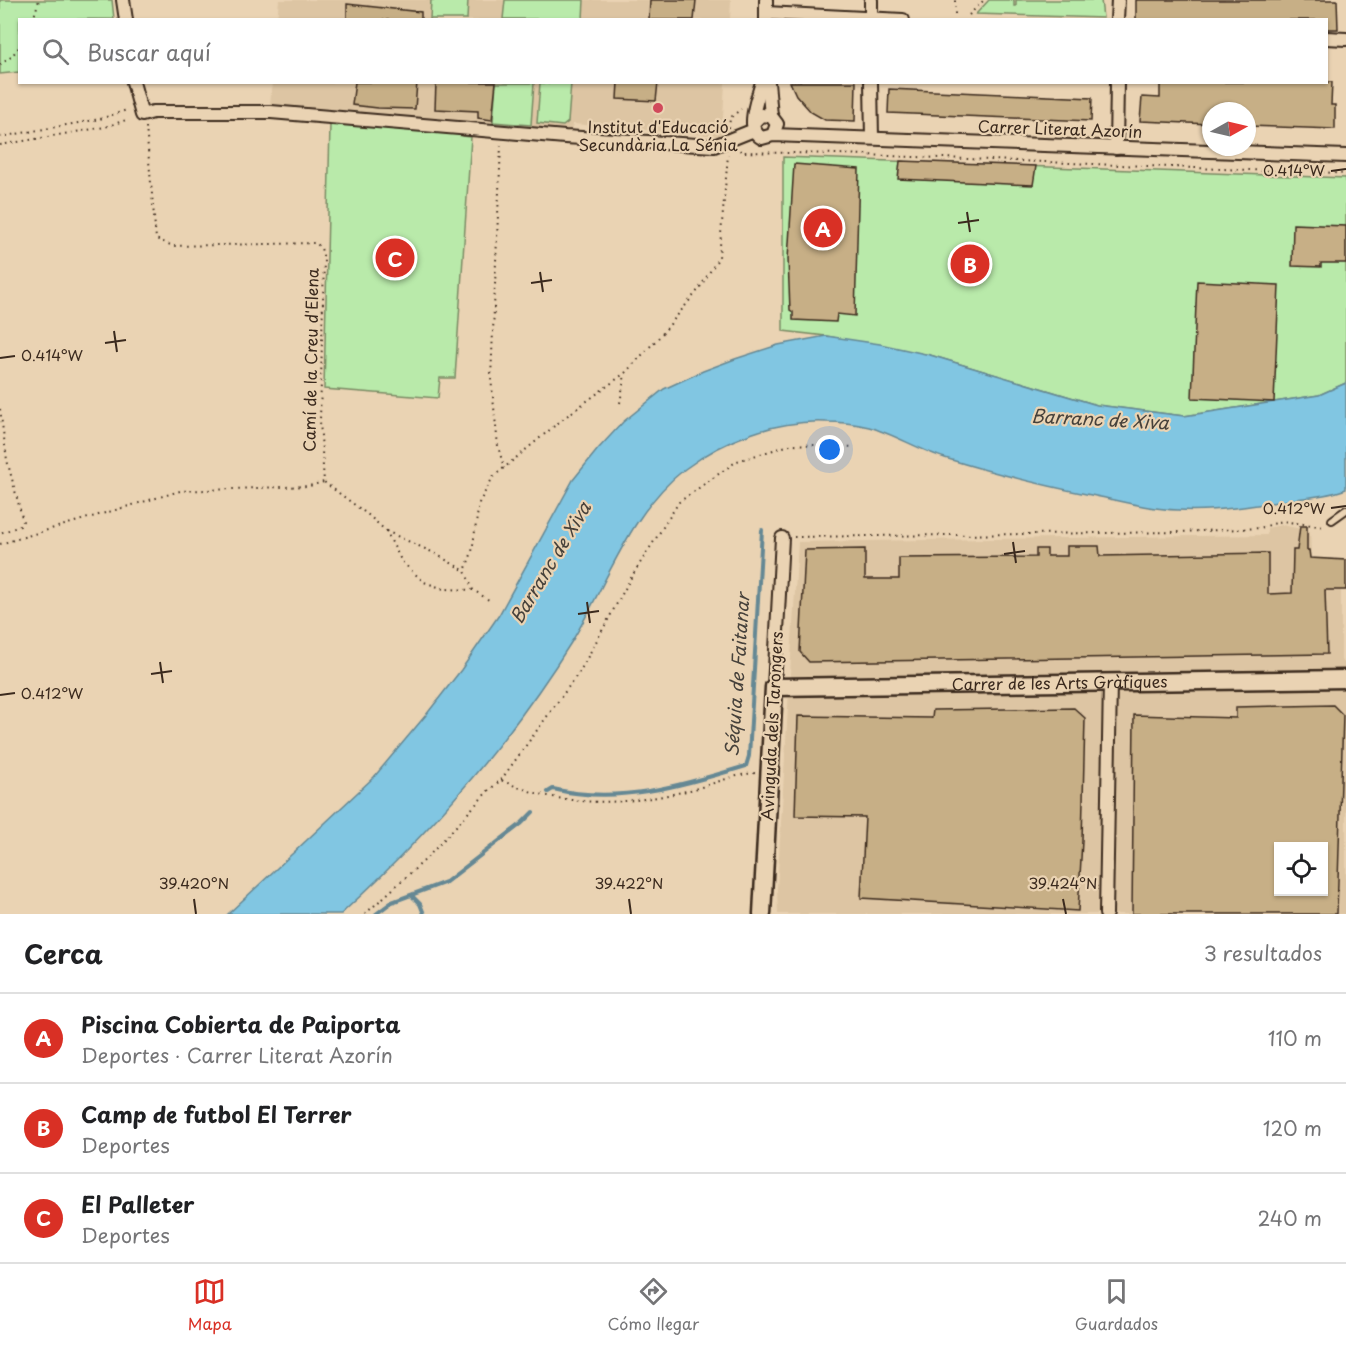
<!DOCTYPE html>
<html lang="es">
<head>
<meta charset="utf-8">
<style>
  body { margin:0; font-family:"Playpen Sans",sans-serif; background:#f2f2f2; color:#202124 }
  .controls { position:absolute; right:18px; bottom:18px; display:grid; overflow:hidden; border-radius:0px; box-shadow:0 2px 4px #0004 }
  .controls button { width:54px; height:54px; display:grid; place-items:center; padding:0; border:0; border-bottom:2px solid #e0e0e0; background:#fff; color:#202124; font:30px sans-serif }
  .compass { position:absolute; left:1202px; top:102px; width:54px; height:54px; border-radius:50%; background:#fff; box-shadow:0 2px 4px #0004; rotate:82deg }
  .you { position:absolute; left:830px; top:450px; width:21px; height:21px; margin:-15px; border:4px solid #fff; border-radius:50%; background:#1a73e8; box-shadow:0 0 0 9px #1a73e833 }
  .badge { display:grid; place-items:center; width:39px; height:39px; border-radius:50%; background:#d93025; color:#fff; font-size:20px; font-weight:700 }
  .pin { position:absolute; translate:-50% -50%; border:3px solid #fff; box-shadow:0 2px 6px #0006 }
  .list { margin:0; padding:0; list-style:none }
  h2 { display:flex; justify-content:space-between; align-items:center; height:78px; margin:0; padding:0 24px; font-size:26px }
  h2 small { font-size:20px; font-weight:400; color:#757577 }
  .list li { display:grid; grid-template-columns:39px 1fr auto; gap:18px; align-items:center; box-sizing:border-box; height:90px; padding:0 24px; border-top:2px solid #e0e0e0 }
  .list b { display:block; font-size:22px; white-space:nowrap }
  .list p { margin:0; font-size:20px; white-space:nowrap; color:#757577 }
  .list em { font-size:20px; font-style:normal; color:#757577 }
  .icon { flex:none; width:33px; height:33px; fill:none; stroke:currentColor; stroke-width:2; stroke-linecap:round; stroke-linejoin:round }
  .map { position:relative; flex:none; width:1346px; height:914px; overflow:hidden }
  .search { position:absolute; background:#fff; box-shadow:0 2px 4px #0004; left:18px; right:18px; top:18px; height:66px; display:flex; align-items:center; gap:15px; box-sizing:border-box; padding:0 21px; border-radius:0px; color:#757577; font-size:22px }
  .sheet { height:348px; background:#fff }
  nav { display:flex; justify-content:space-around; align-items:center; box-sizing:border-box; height:84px; border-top:2px solid #e0e0e0; background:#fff; font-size:16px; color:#757577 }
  nav a { display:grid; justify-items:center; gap:3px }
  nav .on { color:#d93025 }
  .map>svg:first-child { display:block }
  .built { fill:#ddc5a3; fill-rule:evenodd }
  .green { fill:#b9eaaa; stroke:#7a8a64; stroke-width:1.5 }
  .water { fill:#81c6e2; stroke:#658894; stroke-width:1.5 }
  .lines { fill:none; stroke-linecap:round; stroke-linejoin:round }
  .stream { stroke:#658894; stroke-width:4 }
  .building { fill:#c7af86; stroke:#3b2a1e; stroke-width:1.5; fill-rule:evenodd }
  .lane-casing { stroke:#3b2a1e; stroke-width:10 }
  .street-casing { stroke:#3b2a1e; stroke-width:16 }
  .secondary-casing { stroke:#3b2a1e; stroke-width:21 }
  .path { stroke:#3b2a1e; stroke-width:2; stroke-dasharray:1.5 4.5; stroke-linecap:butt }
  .lane { stroke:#ead3b3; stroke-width:6 }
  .street { stroke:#ead3b3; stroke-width:12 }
  .secondary { stroke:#ead3b3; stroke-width:16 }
  .ticks { fill:none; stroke:#3b2a1e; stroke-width:2 }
  .poi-dot { fill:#d1495b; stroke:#ead3b3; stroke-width:2 }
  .labels { text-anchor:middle; stroke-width:4.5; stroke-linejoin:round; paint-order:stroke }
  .poi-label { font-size:16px; fill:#3b2a1e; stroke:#ead3b3 }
  .street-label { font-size:16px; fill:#3b2a1e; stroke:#ead3b3 }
  .water-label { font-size:18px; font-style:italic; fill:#46413b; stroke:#ead3b3 }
  .ticks-label { font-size:15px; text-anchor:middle; fill:#3b2a1e; stroke:#ead3b3; stroke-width:4.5; stroke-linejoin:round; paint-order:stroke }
</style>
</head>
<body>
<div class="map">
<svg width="1346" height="914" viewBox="0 0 1346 914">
  <rect width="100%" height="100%" fill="#ead3b3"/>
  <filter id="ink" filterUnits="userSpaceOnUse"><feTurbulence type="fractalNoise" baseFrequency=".0167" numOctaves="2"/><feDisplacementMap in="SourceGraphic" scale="12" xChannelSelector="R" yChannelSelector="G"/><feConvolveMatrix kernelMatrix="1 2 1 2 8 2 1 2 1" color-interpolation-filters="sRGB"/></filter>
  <g filter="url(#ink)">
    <g class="built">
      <path d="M279 0H731L730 20H277Z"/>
      <path d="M272 83H725L722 133 718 136 573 124 571 130 270 105Z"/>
      <path d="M1282 525 1310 531 1311 558 1341 590V660L1346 664V914H778L777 889 798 542 1267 535V528ZM1278 846H1324V892H1278Z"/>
    </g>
    <g class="green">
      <path d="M0 0H112L114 19 20 20 19 72 0 74Z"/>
      <path d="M431 0H468L467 19H430Z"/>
      <path d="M505 0H584L583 19H503Z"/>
      <path d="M989 0H1014V6H1016V0H1101L1103 18 976 14Z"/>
      <path d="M496 83H534L531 125 493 122Z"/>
      <path d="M540 83H571L568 122 563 126 537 123Z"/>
      <path d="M341 122 461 132 463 136 471 137 455 378H440L438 398 324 389 330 125 337 126Z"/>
      <path d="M783 157 1346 178V383L1319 395 1184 416 1097 405 930 355 826 336 783 331Z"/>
    </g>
    <path class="water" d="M826 336 880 344 930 355 1097 405 1184 416 1319 395 1346 383V489C1329 496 1309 497 1290 500 1253 506 1216 512 1178 510 1149 509 1120 501 1091 495 1042 485 993 473 945 458 919 450 894 434 869 427 856 424 839 422 826 422 776 420 725 439 685 469 630 511 607 584 572 641 508 743 430 833 341 914H228L374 777 426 715 461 670 499 615 573 480 598 449 623 422 664 389 703 371 735 359 778 345Z"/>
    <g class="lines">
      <g class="stream">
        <path d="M548 792 553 789C618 805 684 785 746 766L749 756 762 530"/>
        <path d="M412 896 420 904 424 914"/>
        <path d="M376 914 392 902 446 882 521 824 533 812"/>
      </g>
    </g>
    <g class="building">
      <path d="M650 0H696L694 20H649Z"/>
      <path d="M1136 0H1337L1338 29H1326V20H1136Z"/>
      <path d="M347 4 421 12V20H347Z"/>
      <path d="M355 82H417L415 109 378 108 352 105Z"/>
      <path d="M436 82H496L492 120 478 118V111L435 109Z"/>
      <path d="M618 82H658L656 101 617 99Z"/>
      <path d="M790 82H856L855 121 825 120 811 112 796 95Z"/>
      <path d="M1160 82H1332L1331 105H1335V129L1247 126V111H1211V124L1140 121 1142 97 1160 98Z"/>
      <path d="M889 89 1092 98 1091 121 888 113Z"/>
      <path d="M900 161 1036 166 1033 185 898 179Z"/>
      <path d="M794 164 859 169 855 316 837 314 836 322 793 320V312L790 310 788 259Z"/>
      <path d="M1293 224 1346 226V263H1321V267L1292 266Z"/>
      <path d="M1197 281 1279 285 1274 402 1192 398Z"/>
      <path d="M1300 526H1307V550H1309L1310 558 1346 560V590H1325L1327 654 809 662 800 652 805 550 865 549V579H899V558L1036 557V549H1047V556H1067V546H1099L1100 556 1268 553V594L1292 593 1293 550H1297Z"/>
      <path d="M1333 705 1343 715 1337 914H1132L1134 715 1236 718V707ZM1278 846H1323V891H1278Z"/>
      <path d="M1074 708 1085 718 1082 841 1078 911 861 898 865 817 795 816 798 716 932 718 933 710Z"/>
    </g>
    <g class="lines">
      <defs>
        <path id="lane" d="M1332 520 1346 510"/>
        <g id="street">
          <path d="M123 0 126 20"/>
          <path d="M766 0V20"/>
          <path d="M766 13 903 20"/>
          <path d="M871 20V0"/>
          <path d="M1117 20 1118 0"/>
          <path d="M1326 38 1346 39"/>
          <path d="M133 82 142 115 153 112H271L565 137 714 146 754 130"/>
          <path d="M762 82C758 98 744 129 762 138L773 135 1346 156"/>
          <path d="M768 82 771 116"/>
          <path d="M871 82 872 138"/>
          <path d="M753 123 761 115 771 116 777 124 773 135"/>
          <path d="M1116 148 1117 82"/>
          <path d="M774 687 782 538"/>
          <path d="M1106 914 1110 682"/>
        </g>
        <g id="secondary">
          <path id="s1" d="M762 914 774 687 1346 679"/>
        </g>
      </defs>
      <use href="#lane" class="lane-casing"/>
      <use href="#street" class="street-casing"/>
      <use href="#secondary" class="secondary-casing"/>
      <g class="path">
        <path d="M955 14V0"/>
        <path d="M969 15 984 0"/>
        <path d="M33 20 39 0"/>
        <path d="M0 65 11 57 20 46"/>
        <path d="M146 127 156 239 173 246 316 243 321 248 324 259 320 421 324 482 367 514 386 531 402 562 424 582 444 589 473 590 489 600"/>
        <path d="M729 128 730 118 741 109"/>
        <path d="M0 137 100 119 127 110"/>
        <path d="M0 145 105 127 129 119"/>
        <path d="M501 145 491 378 498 446 504 468"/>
        <path d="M740 150 741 152 839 154 1299 172 1304 167"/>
        <path d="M1318 168 1322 172 1346 174"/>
        <path d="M620 403 625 374"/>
        <path d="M0 409 7 460 23 521 20 526 0 533"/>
        <path d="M386 531 434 553 465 571"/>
        <path d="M794 537 1181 532 1260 528 1282 521 1326 527"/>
        <path d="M0 544 180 491 309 486 324 482"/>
        <path d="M473 590 465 571 472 552 479 503 493 477 564 418 625 373 662 334 699 289 719 257 728 155"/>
        <path d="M501 780 580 671 632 576 679 502 737 461 793 444 853 447"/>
        <path d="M365 914 426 859 488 791 501 780C563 809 629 806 694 789 714 784 735 774 756 773"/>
      </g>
      <use href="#lane" class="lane"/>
      <use href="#street" class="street"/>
      <use href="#secondary" class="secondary"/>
    </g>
  </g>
  <path class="ticks" d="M1331 171 1346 169M967 212 970 232M958 223 979 220M540 272 543 292M531 283 552 280M114 331 117 352M105 343 126 340M0 358 15 356M1331 508 1346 506M1013 542 1016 563M1004 554 1025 551M587 602 590 623M578 614 599 611M160 662 163 683M151 674 172 671M0 695 15 693M194 899 196 914M629 899 631 914M1063 899 1066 914"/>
  <circle class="poi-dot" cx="658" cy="108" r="6"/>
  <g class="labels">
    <g class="poi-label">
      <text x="658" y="133">Institut d'Educació<tspan x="658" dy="18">Secundària La Sénia</tspan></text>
    </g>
    <g class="street-label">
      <text transform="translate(1060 129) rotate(2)" y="6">Carrer Literat Azorín</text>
      <text transform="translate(311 360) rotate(-89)" y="6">Camí de la Creu d'Elena</text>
      <text dy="6" stroke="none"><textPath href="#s1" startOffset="513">Carrer de les Arts Gràfiques</textPath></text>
      <text transform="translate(772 726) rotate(-87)" y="6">Avinguda dels Tarongers</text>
    </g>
    <g class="water-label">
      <text transform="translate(1100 420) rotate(3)" y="6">Barranc de Xiva</text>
      <text transform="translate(551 563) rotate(-59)" y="6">Barranc de Xiva</text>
      <text transform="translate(738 675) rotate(-86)" y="6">Séquia de Faitanar</text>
    </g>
  </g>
  <g class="ticks-label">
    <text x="1294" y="176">0.414°W</text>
    <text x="52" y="361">0.414°W</text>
    <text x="1294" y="514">0.412°W</text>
    <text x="52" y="699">0.412°W</text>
    <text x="194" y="889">39.420°N</text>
    <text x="629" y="889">39.422°N</text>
    <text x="1063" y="889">39.424°N</text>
  </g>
</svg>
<div class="controls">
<button><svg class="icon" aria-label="locate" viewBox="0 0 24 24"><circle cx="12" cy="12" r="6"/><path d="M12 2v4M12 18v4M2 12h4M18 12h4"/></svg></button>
</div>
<svg class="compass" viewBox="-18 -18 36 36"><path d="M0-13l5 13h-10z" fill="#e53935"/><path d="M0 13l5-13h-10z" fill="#757577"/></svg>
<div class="you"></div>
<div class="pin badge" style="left:823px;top:228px">A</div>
<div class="pin badge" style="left:970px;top:264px">B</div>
<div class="pin badge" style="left:395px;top:258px">C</div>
<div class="search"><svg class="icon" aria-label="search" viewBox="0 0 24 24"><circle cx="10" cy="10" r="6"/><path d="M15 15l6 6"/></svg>Buscar aquí</div>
</div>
<section class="sheet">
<h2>Cerca<small>3 resultados</small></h2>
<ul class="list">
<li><span class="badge">A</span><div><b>Piscina Cobierta de Paiporta</b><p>Deportes · Carrer Literat Azorín</p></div><em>110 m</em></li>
<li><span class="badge">B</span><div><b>Camp de futbol El Terrer</b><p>Deportes</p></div><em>120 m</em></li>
<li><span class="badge">C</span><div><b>El Palleter</b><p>Deportes</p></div><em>240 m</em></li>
</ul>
</section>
<nav>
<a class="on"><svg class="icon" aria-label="map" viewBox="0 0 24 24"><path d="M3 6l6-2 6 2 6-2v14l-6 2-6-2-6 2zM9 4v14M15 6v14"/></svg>Mapa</a>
<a><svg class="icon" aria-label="directions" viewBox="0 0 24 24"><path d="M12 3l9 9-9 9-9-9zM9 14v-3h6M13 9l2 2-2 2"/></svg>Cómo llegar</a>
<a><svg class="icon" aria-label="saved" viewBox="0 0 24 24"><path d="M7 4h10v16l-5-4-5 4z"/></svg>Guardados</a>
</nav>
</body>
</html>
